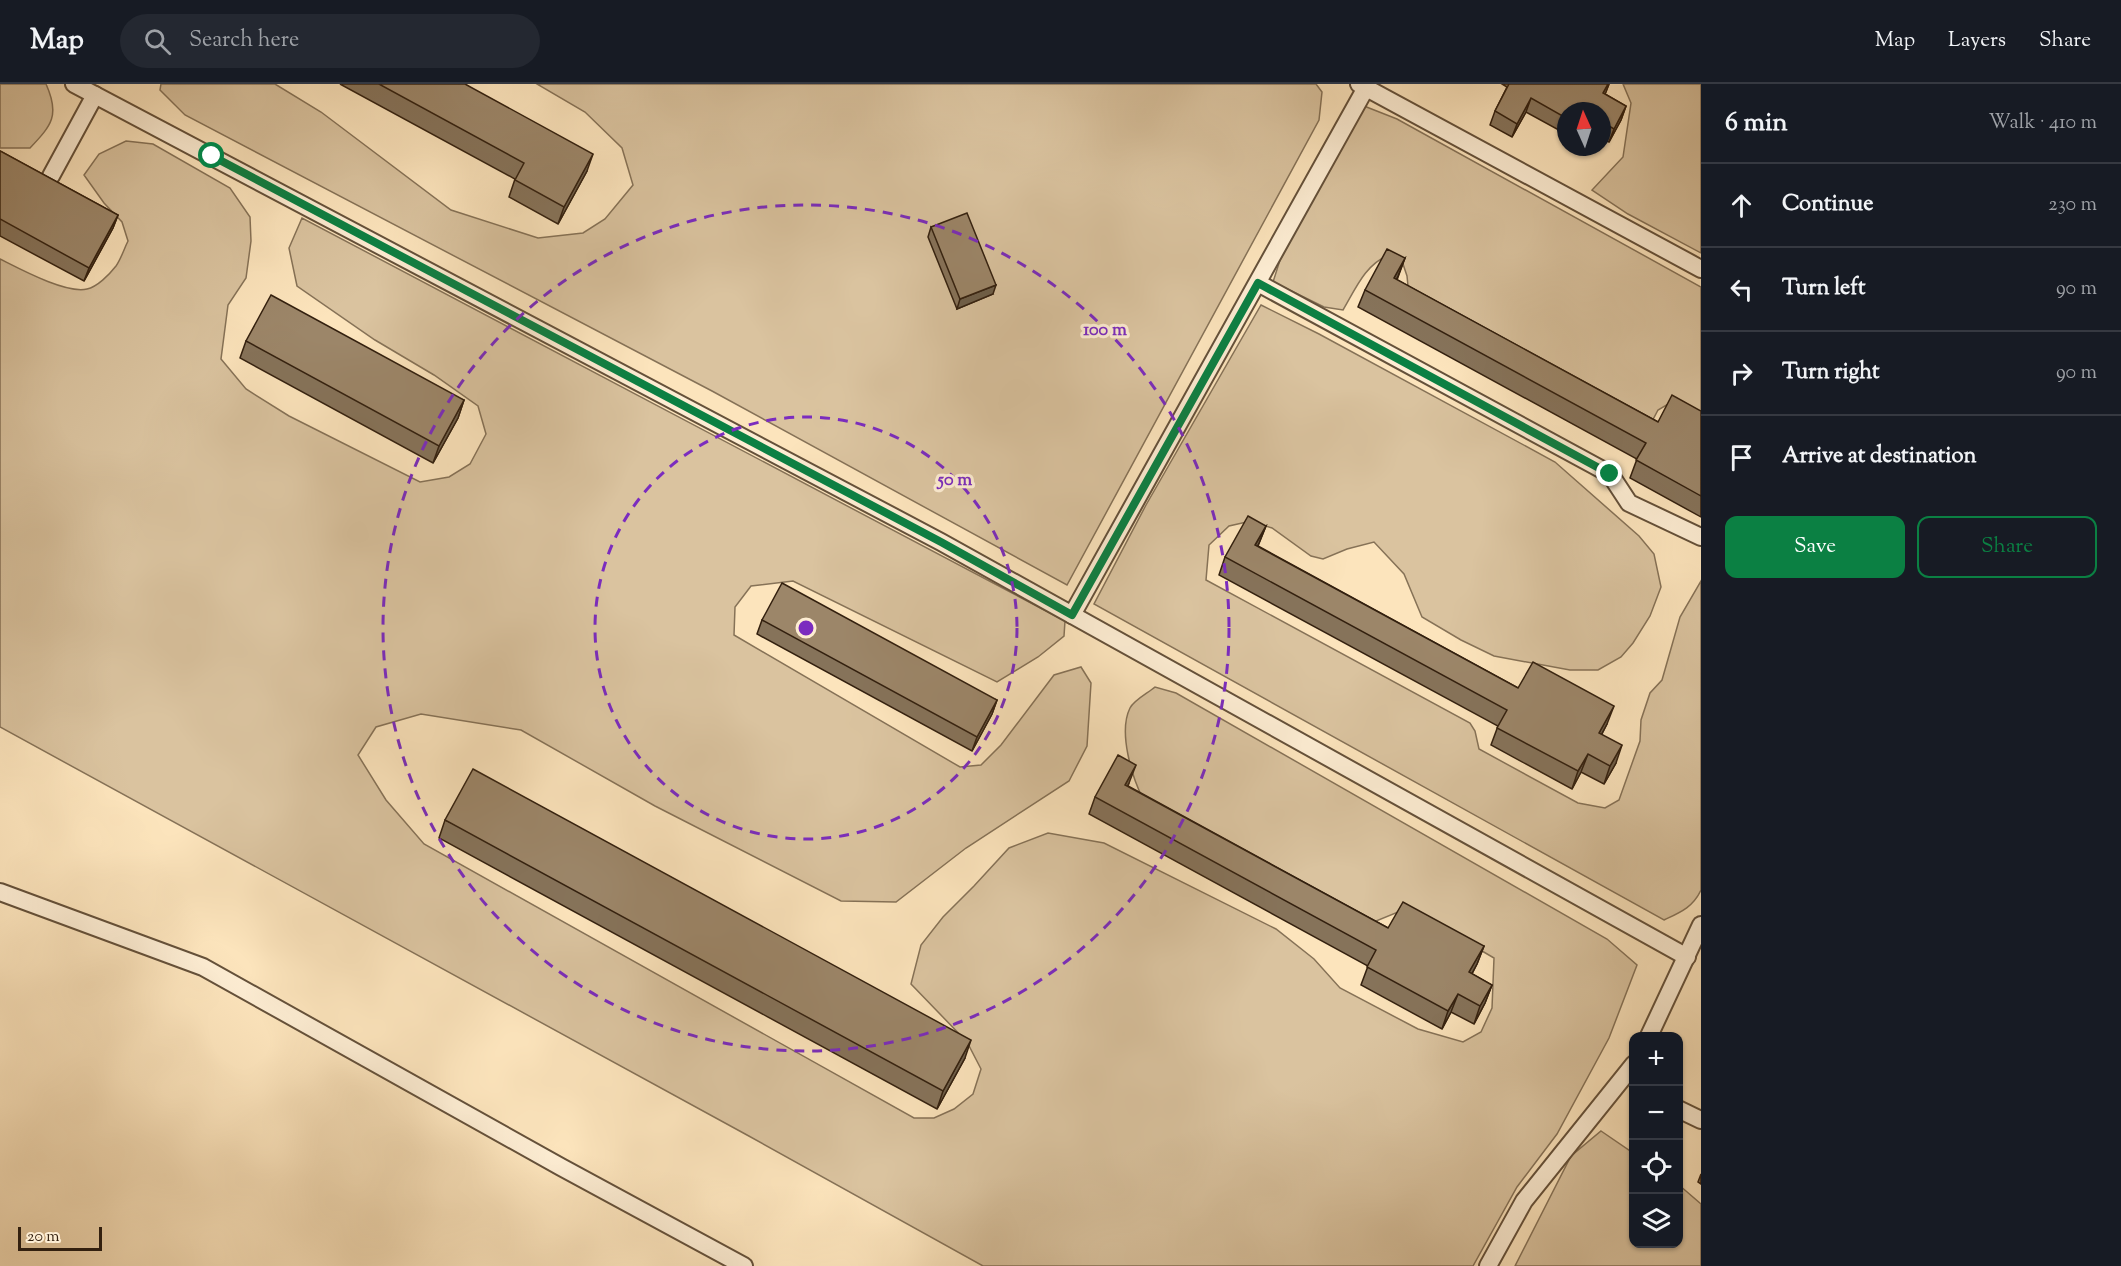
<!DOCTYPE html>
<html lang="en">
<head>
<meta charset="utf-8">
<style>
  body { margin:0; font-family:"Sorts Mill Goudy",serif; background:#242831; color:#f1f3f6 }
  .controls { position:absolute; right:18px; bottom:18px; display:grid; overflow:hidden; border-radius:12px; box-shadow:0 2px 4px #0004 }
  .controls button { width:54px; height:54px; display:grid; place-items:center; padding:0; border:0; border-bottom:2px solid #363941; background:#171b24; color:#f1f3f6; font:30px sans-serif }
  .compass { position:absolute; left:1557px; top:18px; width:54px; height:54px; border-radius:50%; background:#171b24; box-shadow:0 2px 4px #0004; rotate:357deg }
  .scale { position:absolute; left:18px; bottom:15px; width:84px; box-sizing:border-box; padding-left:6px; border:3px solid #33200f; border-top:0; font-size:16px; line-height:21px; white-space:nowrap; color:#33200f; -webkit-text-stroke:4px #fdedd3; paint-order:stroke }
  .stop { position:absolute; width:18px; height:18px; margin:-14px; border:4px solid #0b8043; border-radius:50%; background:#fff }
  .stop.end { background:#0b8043; border-color:#fff; box-shadow:0 2px 6px #0008 }
  .list { margin:0; padding:0; list-style:none }
  h2 { display:flex; justify-content:space-between; align-items:center; height:78px; margin:0; padding:0 24px; font-size:26px }
  h2 small { font-size:20px; font-weight:400; color:#9ea1a6 }
  .list li { display:grid; grid-template-columns:39px 1fr auto; gap:18px; align-items:center; box-sizing:border-box; height:84px; padding:0 24px; border-top:2px solid #363941 }
  .list b { display:block; font-size:22px; white-space:nowrap }
  .list em { font-size:20px; font-style:normal; color:#9ea1a6 }
  .actions { display:flex; gap:12px; padding:18px 24px }
  .actions a { flex:1; padding:14px 0; border:2px solid #0b8043; border-radius:12px; text-align:center; font-size:21px; color:#0b8043 }
  .actions .main { background:#0b8043; color:#fff }
  .icon { flex:none; width:33px; height:33px; fill:none; stroke:currentColor; stroke-width:2; stroke-linecap:round; stroke-linejoin:round }
  .map { position:relative; flex:none; width:1701px; height:1182px; overflow:hidden }
  header { display:flex; align-items:center; gap:36px; box-sizing:border-box; height:84px; padding:0 30px; background:#171b24; border-bottom:2px solid #363941 }
  header strong { font-size:28px }
  nav { display:flex; gap:33px; margin-inline-start:auto; font-size:21px }
  .search { width:420px; height:54px; background:#242831; display:flex; align-items:center; gap:15px; box-sizing:border-box; padding:0 21px; border-radius:33px; color:#9ea1a6; font-size:22px }
  main { display:flex }
  aside { flex:1; background:#171b24 }
  .map>svg:first-child { display:block }
  .green { fill:#dac39f; stroke:#867257; stroke-width:1.5 }
  .lines { fill:none; stroke-linecap:round; stroke-linejoin:round }
  .lane-casing { stroke:#65513a; stroke-width:20 }
  .lane { stroke:#fdedd3; stroke-width:16 }
  .wall { fill:#86735a; stroke:#33200f; stroke-width:1.5 }
  .shaded-wall { fill:#6d5e4a; stroke:#33200f; stroke-width:1.5 }
  .building { fill:#9c8669; stroke:#33200f; stroke-width:1.5 }
  .route { stroke:#0b8043; stroke-width:8 }
  .ring { fill:none; stroke:#7b2cbf; stroke-width:3; stroke-dasharray:10 8 }
  .centre { fill:#7b2cbf; stroke:#fdedd3; stroke-width:3 }
  .ring-label { font-size:18px; text-anchor:middle; font-weight:bold; fill:#7b2cbf; stroke:#fdedd3; stroke-width:6; stroke-linejoin:round; paint-order:stroke }
</style>
</head>
<body>
<header>
<strong>Map</strong>
<div class="search"><svg class="icon" aria-label="search" viewBox="0 0 24 24"><circle cx="10" cy="10" r="6"/><path d="M15 15l6 6"/></svg>Search here</div>
<nav><a>Map</a><a>Layers</a><a>Share</a></nav>
</header>
<main>
<div class="map">
<svg width="1701" height="1182" viewBox="0 0 1701 1182">
  <rect width="100%" height="100%" fill="#fce4bc"/>
  <filter id="stains"><feTurbulence type="fractalNoise" baseFrequency=".00333" numOctaves="4"/><feColorMatrix values="0 0 0 0 .2 0 0 0 0 .09 0 0 0 0 .02 0 0 0 .5 -.17"/></filter>
  <radialGradient id="worn" r=".72"><stop offset=".6" stop-color="#630" stop-opacity="0"/><stop offset="1" stop-color="#630" stop-opacity=".3"/></radialGradient>
  <g class="green">
    <path d="M0 0H46C60 31 52 41 30 64H0Z"/>
    <path d="M161 0H275L321 28 451 126 538 154 583 149 605 135 633 101 622 64 585 28 537 0H1316L1322 8 1319 36 1067 501 712 307 185 31 160 6Z"/>
    <path d="M1623 0H1701V169L1628 130 1592 106 1623 73 1631 19Z"/>
    <path d="M1364 22 1397 35 1701 203V338L1668 320 1658 326 1649 343 1409 212 1407 192 1403 180 1387 172C1365 181 1355 206 1343 226L1324 223 1273 198 1280 176Z"/>
    <path d="M126 57 153 60 230 104 250 133 251 157 246 194 228 221 221 275 246 305 289 332 420 398 449 393 470 380 486 350 478 322 434 291 375 256 297 202 289 164 302 134 1065 537 1064 552 1038 573 997 598 793 497 751 502 735 523 734 551 960 683 981 681 1001 661 1054 591 1081 583 1091 599 1087 662 1069 697 966 764 896 818 841 817 655 722 521 646 421 630 376 643 358 671 386 716 424 760 914 1034H934L954 1025 973 1010 981 985 967 958 911 900 921 861 943 833 974 802 1009 764 1048 749 1104 759 1276 845 1314 875 1340 904 1418 945 1463 958 1481 948 1492 924 1494 874 1419 830 1398 828 1364 842 1143 715C1132 693 1118 648 1130 624 1134 616 1148 609 1155 603L1176 609 1607 855 1637 881 1609 954 1557 1050 1517 1103 1473 1182H983L747 1051 0 643V175C20 185 66 210 87 205 97 203 109 191 116 182 121 175 124 165 128 157L122 138 104 119 84 91 99 70Z"/>
    <path d="M1261 221 1319 250 1555 378 1639 452 1654 470 1661 503 1650 532 1633 559 1621 573 1598 586H1570L1494 572 1461 556 1422 533 1404 490 1374 458 1347 465 1323 475 1311 472 1272 444 1251 437 1229 442 1209 461 1206 496 1470 639 1475 647 1479 665 1578 719 1605 724 1619 716 1640 657 1641 636 1650 609 1662 596 1680 533 1701 497V806C1693 823 1681 828 1664 836L1094 520 1146 421Z"/>
    <path d="M1601 1047 1633 1069 1634 1160H1678L1679 1101 1701 1120V1182H1515L1571 1072Z"/>
  </g>
  <g class="lines">
    <defs>
      <g id="lane">
        <path d="M74 0 941 458 1687 873"/>
        <path d="M1359 0 1701 185"/>
        <path d="M51 92 95 11"/>
        <path d="M1258 199 1610 390 1629 419 1701 453"/>
        <path d="M1072 531 1368 0"/>
        <path d="M0 808 203 883 561 1083 744 1182"/>
        <path d="M1649 952 1701 841"/>
        <path d="M1678 1025 1701 1036"/>
        <path d="M1488 1182 1524 1117 1634 980"/>
      </g>
    </defs>
    <use href="#lane" class="lane-casing"/>
    <use href="#lane" class="lane"/>
  </g>
  <g class="wall">
    <path d="M340 0H465L587 87 558 140 509 113 515 95Z"/>
    <path d="M1502 0H1609L1605 10 1626 22 1621 36 1609 58 1602 55V27H1566V50L1526 28 1512 53 1490 41 1495 27 1507 3Z"/>
    <path d="M0 67 118 131 113 144 84 197 0 152Z"/>
    <path d="M931 143 993 210 957 225 928 153Z"/>
    <path d="M1405 174 1397 196 1658 338 1701 327V433L1630 394 1637 375 1358 223 1365 206Z"/>
    <path d="M246 257 464 316 458 334 433 379 240 274Z"/>
    <path d="M1266 442 1258 462 1518 604 1607 640 1602 650 1616 679 1604 700 1581 688 1572 705 1491 661 1498 642 1219 491 1225 473Z"/>
    <path d="M762 536 997 616 992 630 972 667 757 550Z"/>
    <path d="M1129 699 1128 702 1388 844 1484 862 1477 880 1472 890 1492 901 1485 919 1474 940 1451 928 1442 945 1361 901 1368 882 1089 730 1095 713Z"/>
    <path d="M445 736 965 974 937 1025 439 754Z"/>
    <path d="M1701 1090V1100L1698 1098Z"/>
  </g>
  <g class="shaded-wall">
    <path d="M1608 0H1609L1606 8 1598 23 1603 9Z"/>
    <path d="M1531 14 1526 28 1512 53 1517 40Z"/>
    <path d="M1626 22 1621 36 1609 58 1614 45Z"/>
    <path d="M593 70 587 87 558 140 564 123Z"/>
    <path d="M118 131 113 144 84 197 89 184Z"/>
    <path d="M1405 174 1398 192 1388 212 1394 194Z"/>
    <path d="M996 201 993 210 957 225 960 215Z"/>
    <path d="M464 316 458 334 433 379 439 362Z"/>
    <path d="M1266 442 1259 459 1249 479 1255 461Z"/>
    <path d="M997 616 992 630 972 667 977 653Z"/>
    <path d="M1614 622 1607 640 1593 666 1599 649Z"/>
    <path d="M1622 661 1616 679 1604 700 1610 682Z"/>
    <path d="M1588 670 1581 688 1572 705 1578 687Z"/>
    <path d="M1136 681 1129 699 1119 718 1125 701Z"/>
    <path d="M1484 862 1477 880 1463 906 1469 888Z"/>
    <path d="M1492 901 1485 919 1474 940 1480 922Z"/>
    <path d="M1458 910 1451 928 1442 945 1448 927Z"/>
    <path d="M971 956 965 974 937 1025 943 1007Z"/>
  </g>
  <g class="building">
    <path d="M379 0H465L593 70 564 123 515 96 524 79Z"/>
    <path d="M1509 0H1608L1603 9 1626 22 1614 45 1602 38V27H1566V34L1531 14 1517 40 1495 27Z"/>
    <path d="M0 67 118 131 89 184 0 135Z"/>
    <path d="M967 129 996 201 960 215 931 143Z"/>
    <path d="M1387 165 1405 174 1394 194 1658 338 1672 311 1701 327V412L1636 376 1646 359 1365 206Z"/>
    <path d="M271 211 464 316 439 362 246 257Z"/>
    <path d="M1248 432 1266 442 1255 461 1518 604 1533 578 1614 622 1599 649 1622 661 1610 682 1588 670 1578 687 1497 644 1507 626 1225 473Z"/>
    <path d="M782 499 997 616 977 653 762 536Z"/>
    <path d="M1118 671 1136 681 1125 701 1388 844 1403 818 1484 862 1469 888 1492 901 1480 922 1458 910 1448 927 1367 883 1376 866 1095 713Z"/>
    <path d="M473 685 971 956 943 1007 445 736Z"/>
  </g>
  <g class="lines">
    <path class="route" d="M212 72 941 458 1072 531 1258 199 1610 390"/>
  </g>
  <g class="ring">
    <circle cx="806" cy="544" r="211"/>
    <circle cx="806" cy="544" r="423"/>
  </g>
  <circle cx="806" cy="544" r="9" class="centre"/>
  <g class="ring-label">
    <text x="1105" y="251">100 m</text>
    <text x="955" y="401">50 m</text>
  </g>
  <rect width="100%" height="100%" filter="url(#stains)"/>
  <rect width="100%" height="100%" fill="url(#worn)"/>
</svg>
<div class="controls">
<button>+</button>
<button>−</button>
<button><svg class="icon" aria-label="locate" viewBox="0 0 24 24"><circle cx="12" cy="12" r="6"/><path d="M12 2v4M12 18v4M2 12h4M18 12h4"/></svg></button>
<button><svg class="icon" aria-label="layers" viewBox="0 0 24 24"><path d="M12 4l9 5-9 5-9-5zM3 14l9 5 9-5"/></svg></button>
</div>
<svg class="compass" viewBox="-18 -18 36 36"><path d="M0-13l5 13h-10z" fill="#e53935"/><path d="M0 13l5-13h-10z" fill="#9ea1a6"/></svg>
<div class="scale">20 m</div>
<div class="stop" style="left:212px;top:72px"></div>
<div class="stop end" style="left:1610px;top:390px"></div>
</div>
<aside>
<h2>6 min<small>Walk · 410 m</small></h2>
<ul class="list">
<li><svg class="icon" aria-label="ahead" viewBox="0 0 24 24"><path d="M12 20V5M6 11l6-6 6 6"/></svg><div><b>Continue</b></div><em>230 m</em></li>
<li><svg class="icon" aria-label="left" viewBox="0 0 24 24"><path d="M17 20v-9H6M10 6l-5 5 5 5"/></svg><div><b>Turn left</b></div><em>90 m</em></li>
<li><svg class="icon" aria-label="right" viewBox="0 0 24 24"><path d="M7 20v-9h11M14 6l5 5-5 5"/></svg><div><b>Turn right</b></div><em>90 m</em></li>
<li><svg class="icon" aria-label="arrive" viewBox="0 0 24 24"><path d="M6 21V4h12l-3 4 3 4H6"/></svg><div><b>Arrive at destination</b></div></li>
</ul>
<div class="actions"><a class="main">Save</a><a>Share</a></div>
</aside>
</main>
</body>
</html>
